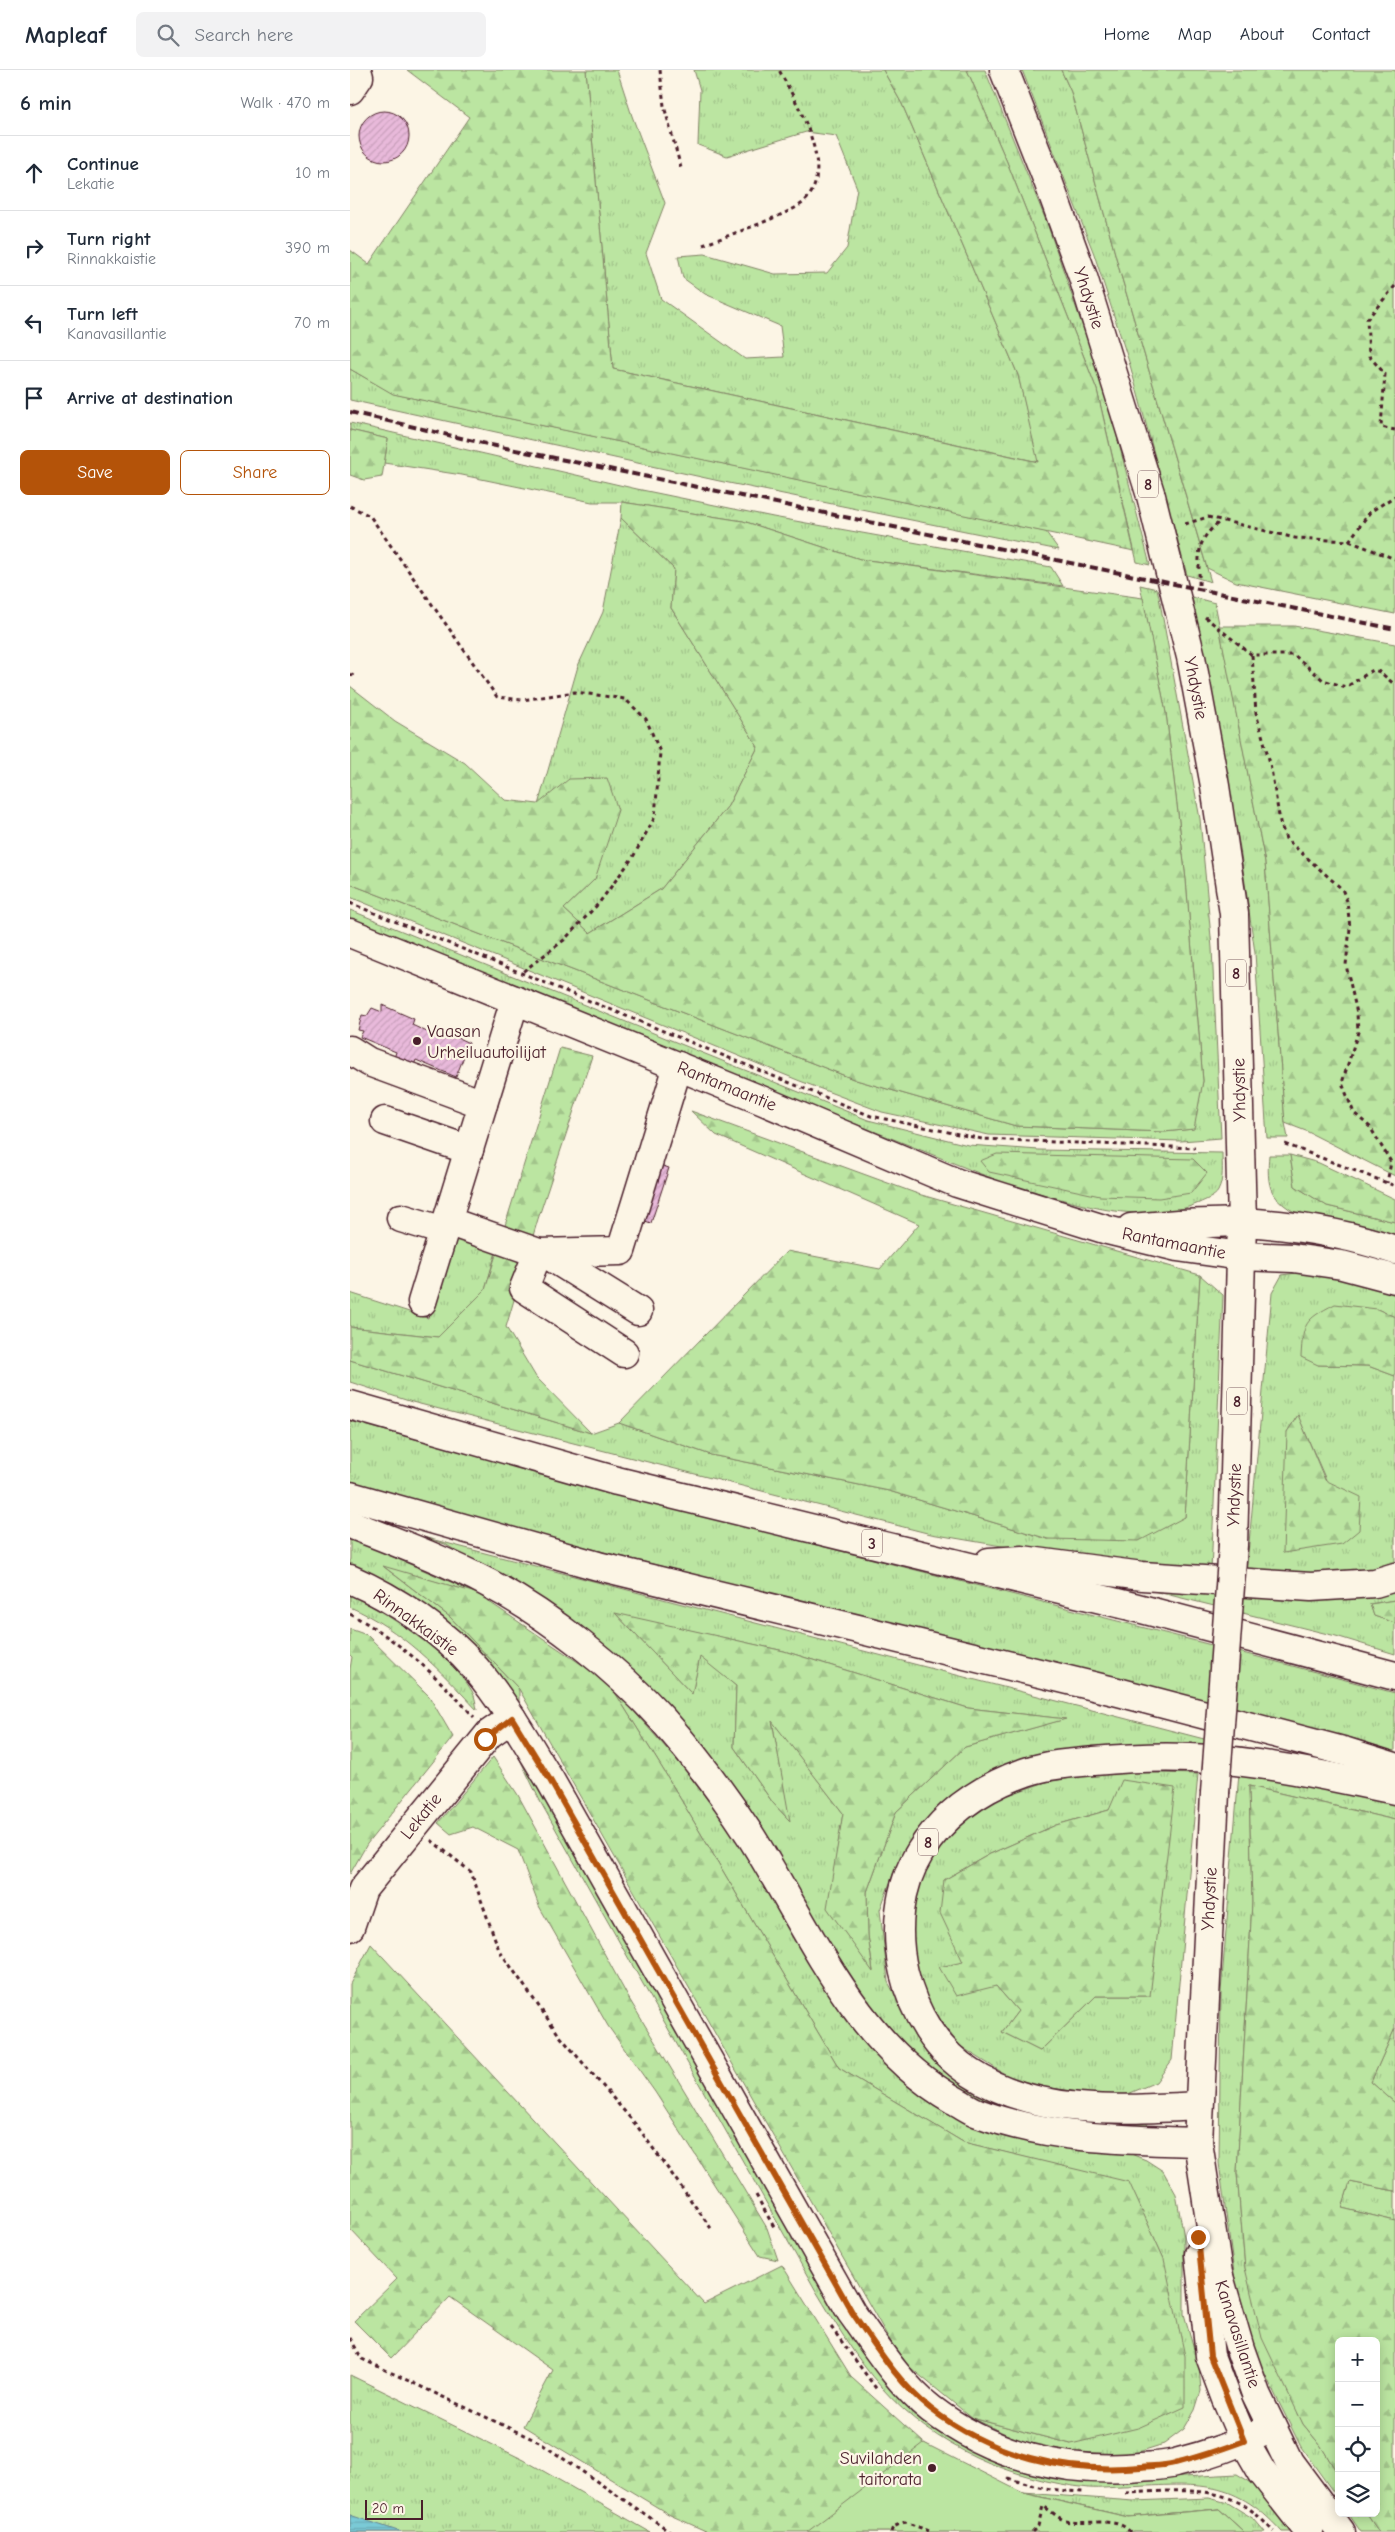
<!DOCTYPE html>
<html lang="en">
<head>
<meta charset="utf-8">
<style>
  body { margin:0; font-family:"Comic Neue",sans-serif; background:#f2f2f3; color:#1f2937 }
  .controls { position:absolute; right:15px; bottom:15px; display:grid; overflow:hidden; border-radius:8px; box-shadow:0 2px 12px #0003 }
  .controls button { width:45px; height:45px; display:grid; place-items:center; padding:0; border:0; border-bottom:1px solid #e0e1e3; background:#fff; color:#1f2937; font:25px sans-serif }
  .scale { position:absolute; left:15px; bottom:12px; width:58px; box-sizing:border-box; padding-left:5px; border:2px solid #4a1f2b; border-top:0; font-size:14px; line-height:18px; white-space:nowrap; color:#4a1f2b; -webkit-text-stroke:4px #fcf5e5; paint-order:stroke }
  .stop { position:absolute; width:15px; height:15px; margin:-11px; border:4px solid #b45309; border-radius:50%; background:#fff }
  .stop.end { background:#b45309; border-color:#fff; box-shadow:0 1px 5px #0008 }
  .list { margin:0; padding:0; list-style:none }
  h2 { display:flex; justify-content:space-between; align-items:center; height:65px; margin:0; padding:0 20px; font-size:21px }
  h2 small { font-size:16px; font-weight:400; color:#747a83 }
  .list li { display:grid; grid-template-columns:32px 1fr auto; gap:15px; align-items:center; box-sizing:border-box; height:75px; padding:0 20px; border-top:1px solid #e0e1e3 }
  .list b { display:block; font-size:19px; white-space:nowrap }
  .list p { margin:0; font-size:16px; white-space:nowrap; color:#747a83 }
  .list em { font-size:16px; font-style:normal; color:#747a83 }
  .actions { display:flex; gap:10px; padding:15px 20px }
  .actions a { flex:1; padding:11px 0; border:1px solid #b45309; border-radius:8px; text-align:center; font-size:18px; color:#b45309 }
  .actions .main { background:#b45309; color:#fff }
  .icon { flex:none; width:28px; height:28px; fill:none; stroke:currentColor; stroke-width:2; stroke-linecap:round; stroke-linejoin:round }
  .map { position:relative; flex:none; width:1045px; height:2462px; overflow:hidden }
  header { display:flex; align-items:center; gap:30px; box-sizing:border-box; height:70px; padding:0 25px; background:#fff; border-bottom:1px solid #e0e1e3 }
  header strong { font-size:24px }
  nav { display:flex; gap:28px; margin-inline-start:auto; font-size:18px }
  .search { width:350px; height:45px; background:#f2f2f3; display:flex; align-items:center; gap:12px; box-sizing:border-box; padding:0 18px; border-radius:8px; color:#747a83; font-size:19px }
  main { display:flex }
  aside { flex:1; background:#fff }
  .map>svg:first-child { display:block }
  .grass { fill:url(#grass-tufts); stroke:#828266; fill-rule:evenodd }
  .forest { fill:url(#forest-firs); stroke:#828266 }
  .pitch { fill:#bbe5a1; stroke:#828266 }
  .water { fill:url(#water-rules); stroke:#678692 }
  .building { fill:url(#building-hatch); stroke:#4a1f2b }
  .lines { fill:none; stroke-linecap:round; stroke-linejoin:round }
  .minor-casing { stroke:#4a1f2b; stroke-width:31 }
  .major-casing { stroke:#4a1f2b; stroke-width:31 }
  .highway-casing { stroke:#4a1f2b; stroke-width:31 }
  .path { stroke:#4a1f2b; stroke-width:3; stroke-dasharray:4 4; stroke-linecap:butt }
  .minor { stroke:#fcf5e5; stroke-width:28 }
  .major { stroke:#fcf5e5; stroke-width:28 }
  .highway { stroke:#fcf5e5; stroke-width:28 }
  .rail { stroke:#4a1f2b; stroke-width:4; stroke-dasharray:8 4; stroke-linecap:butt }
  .highway-bridge-casing { stroke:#4a1f2b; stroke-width:31; stroke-linecap:butt }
  .highway-bridge { stroke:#fcf5e5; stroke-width:28 }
  .route { stroke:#b45309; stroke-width:6 }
  .poi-dot { fill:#4a1f2b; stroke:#fcf5e5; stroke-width:2 }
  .labels { text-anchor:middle; stroke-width:4.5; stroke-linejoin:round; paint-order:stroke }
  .shield { fill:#fcf5e5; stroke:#7f5f63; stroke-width:1 }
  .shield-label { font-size:16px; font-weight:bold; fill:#4a1f2b }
  .street-label { font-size:18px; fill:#4a1f2b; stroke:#fcf5e5 }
  .poi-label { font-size:18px; fill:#4a1f2b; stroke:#fcf5e5; text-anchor:start }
</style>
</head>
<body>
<header>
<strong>Mapleaf</strong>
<div class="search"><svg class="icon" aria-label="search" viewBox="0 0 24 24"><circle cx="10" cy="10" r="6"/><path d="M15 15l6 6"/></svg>Search here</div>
<nav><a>Home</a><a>Map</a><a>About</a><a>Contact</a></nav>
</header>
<main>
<aside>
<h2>6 min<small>Walk · 470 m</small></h2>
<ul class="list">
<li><svg class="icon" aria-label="ahead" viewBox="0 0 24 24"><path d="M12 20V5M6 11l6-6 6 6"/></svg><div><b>Continue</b><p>Lekatie</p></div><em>10 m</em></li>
<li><svg class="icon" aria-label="right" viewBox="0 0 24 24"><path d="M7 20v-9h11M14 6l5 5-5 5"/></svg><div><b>Turn right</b><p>Rinnakkaistie</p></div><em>390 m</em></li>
<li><svg class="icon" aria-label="left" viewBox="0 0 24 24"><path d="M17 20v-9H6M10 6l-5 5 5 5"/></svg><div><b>Turn left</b><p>Kanavasillantie</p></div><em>70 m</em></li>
<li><svg class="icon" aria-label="arrive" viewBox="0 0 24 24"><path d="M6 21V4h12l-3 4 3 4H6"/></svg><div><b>Arrive at destination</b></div></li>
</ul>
<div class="actions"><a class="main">Save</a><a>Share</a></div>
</aside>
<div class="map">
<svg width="1045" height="2462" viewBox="0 0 1045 2462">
  <defs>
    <pattern id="grass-tufts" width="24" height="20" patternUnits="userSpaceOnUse" patternTransform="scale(1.25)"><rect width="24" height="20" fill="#bbe5a1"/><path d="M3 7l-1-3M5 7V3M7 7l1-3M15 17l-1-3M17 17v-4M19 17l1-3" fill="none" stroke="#a2c48b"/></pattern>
    <pattern id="forest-firs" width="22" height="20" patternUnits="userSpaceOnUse" patternTransform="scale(1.25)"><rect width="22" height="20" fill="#bbe5a1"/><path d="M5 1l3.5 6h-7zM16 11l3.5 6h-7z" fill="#a2c48b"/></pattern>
    <pattern id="water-rules" width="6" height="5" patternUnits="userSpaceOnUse" patternTransform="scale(1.25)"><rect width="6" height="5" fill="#7acad6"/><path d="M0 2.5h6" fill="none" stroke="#6badb8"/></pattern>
    <pattern id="building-hatch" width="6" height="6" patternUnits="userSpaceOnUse" patternTransform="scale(1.25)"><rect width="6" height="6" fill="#e8b9da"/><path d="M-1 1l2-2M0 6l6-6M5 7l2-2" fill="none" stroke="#c89fbb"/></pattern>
  </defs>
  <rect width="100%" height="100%" fill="#fcf5e5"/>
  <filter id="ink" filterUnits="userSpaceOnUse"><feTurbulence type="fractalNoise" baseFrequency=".02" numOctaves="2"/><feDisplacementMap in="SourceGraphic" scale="10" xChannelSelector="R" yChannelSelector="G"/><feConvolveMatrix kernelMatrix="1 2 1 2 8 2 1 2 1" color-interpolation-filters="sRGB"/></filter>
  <g filter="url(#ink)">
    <g class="grass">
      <path d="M236 0H267L282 46 315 133 296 183 311 229 395 289 434 287 430 256 355 224 333 208 328 186 355 184 425 204 477 203 497 178 507 118 486 66 456 62 377 86 348 75 350 20 344 0H533L552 34 668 305 689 392 263 299Z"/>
      <path d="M617 0H635L697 153 757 327 800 495 787 492 747 320 657 92Z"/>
      <path d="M672 0H711L721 22 770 202 861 512 837 505 780 295 744 184Z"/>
      <path d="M0 299 44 324 696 462 709 480 374 412 0 330Z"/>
      <path d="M0 353 287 419 423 447 701 497 713 516 510 489 393 451 272 432H242L112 405 34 393 38 369 0 360Z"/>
      <path d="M271 448 324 499 321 538 408 677 378 736 311 819 240 863 214 839 245 809 188 735 228 596 253 542Z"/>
      <path d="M790 515 807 519 809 527 850 749 862 878 871 1068 831 1071 639 1065 532 1042 450 1011 0 827V814L506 1010 666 1056 814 1062 843 1059 853 1011 836 810 816 643Z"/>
      <path d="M842 527 865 533 915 792 935 1053 938 1068H917L905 883 890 778Z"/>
      <path d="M0 840 518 1050 618 1075 689 1080 872 1083C872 1095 874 1110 868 1121 865 1127 855 1130 849 1133 788 1159 716 1129 656 1114L0 852Z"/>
      <path d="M919 1085H940L945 1116 977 1136 1045 1152V1167C1010 1160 944 1156 923 1123 917 1113 918 1097 919 1085Z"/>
      <path d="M107 1160 148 1175 135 1220 88 1267 0 1257V1223L78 1248Z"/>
      <path d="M969 1200 1045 1222V1247L1027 1239 968 1295 1018 1296 1045 1306V1494L1005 1504 896 1506 922 1223 932 1205ZM948 1345V1346L976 1410 937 1362Z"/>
      <path d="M850 1205 873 1225 861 1502 740 1491 581 1464 62 1332 0 1312V1290L241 1363 269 1353 361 1385 539 1421 698 1469 835 1447Z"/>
      <path d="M0 1351C346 1449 697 1530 1045 1623V1682L1009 1670 234 1477 0 1412Z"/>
      <path d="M69 1466 912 1684 804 1676 732 1678 654 1698 590 1735 546 1796 530 1840 538 1912 573 1976 635 2026 796 2050 799 2060 663 2044 617 2027 543 1969 503 1914 427 1786 209 1545 95 1474ZM266 1544 434 1581 618 1638 715 1649 615 1677 546 1742 517 1822 518 1865 523 1901 478 1838 493 1743 422 1650 439 1750 423 1733 384 1677 386 1616 350 1586 342 1624Z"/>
      <path d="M0 1468 126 1523 34 1497 100 1547 169 1619V1634L0 1499Z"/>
      <path d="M1045 1516V1530L1020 1534 1024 1546 1045 1553V1584L986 1566 787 1517Z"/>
      <path d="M0 1524C40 1546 98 1581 122 1621 125 1626 126 1634 127 1640 90 1600 51 1559 0 1537Z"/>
      <path d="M259 1613 332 1696 589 2036 656 2067 776 2082 796 2090 813 2101 826 2124 834 2167V2244L849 2296 851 2321 845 2340 834 2359 814 2374 785 2383 727 2385 685 2378 622 2348 721 2374 814 2189 779 2113 613 2072 489 1998 314 1701Z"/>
      <path d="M165 1679 182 1701 552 2328 761 2411 887 2404 905 2415 946 2462H932C881 2405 843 2415 773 2417 762 2417 750 2419 739 2418 662 2410 584 2377 532 2318 506 2289 486 2254 466 2221L191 1733Z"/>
      <path d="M762 1702 848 1704 822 1990 806 2012 778 2024 747 2025 669 2013 610 1976 574 1930 561 1888V1854L573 1804 600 1764 640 1731 696 1712ZM759 1740 800 1926H746L690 1981 652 1962 668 1941 646 1916 589 1897 613 1893 594 1810 640 1784 706 1755Z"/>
      <path d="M889 1703 1045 1734V1750L899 1716 902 1832 887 2103 895 2198 953 2354 971 2376 989 2406V2430L951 2377 907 2288 886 2217 869 2093 871 1922Z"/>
      <path d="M1045 1958V2033L1021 2012Z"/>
      <path d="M1000 2112 1045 2121V2151L992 2138Z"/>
      <path d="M0 2305 174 2390 300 2462H0Z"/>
      <path d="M673 2423 784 2431 859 2428 878 2433 904 2449 915 2462H894L869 2439 778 2447Z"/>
      <path d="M998 2443H1016L1029 2462H1011Z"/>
    </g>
    <g class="forest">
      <path d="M57 0H236L263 299 688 392 668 305 552 34 533 0H617L657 92 747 320 784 481 43 324 0 299V180L19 194 119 47Z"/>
      <path d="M711 0H1045V544L886 512 857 498 770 202 721 22Z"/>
      <path d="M0 360 38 369 32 407 14 410 0 405Z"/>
      <path d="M272 432 393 451 510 489 793 528 816 643 836 810 853 1011 844 1059 814 1062 666 1056 506 1010 0 814V616L45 651 115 693 155 730 188 734 219 709 257 708 268 740 245 809 214 839 240 863 311 819 378 736 408 677 321 538 324 499 271 448Z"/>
      <path d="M869 556H944L1045 574V1106L956 1061 935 1053 915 792Z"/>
      <path d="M210 978 242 986 188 1149 156 1257 186 1307 241 1363 0 1290V1257L88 1267 135 1220Z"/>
      <path d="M341 1041 568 1124 850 1205 835 1447 789 1471 698 1469 539 1421 361 1385 269 1353 437 1181 530 1199 569 1154 366 1065Z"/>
      <path d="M647 1084 843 1089 857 1103 841 1123 809 1128 750 1126 639 1102 630 1091Z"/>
      <path d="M940 1085 969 1093 1045 1129V1152L977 1136 945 1116Z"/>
      <path d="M985 1234 1027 1239 1045 1247V1306L1018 1296 968 1295 951 1287C953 1253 954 1250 985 1234Z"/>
      <path d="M948 1345 975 1410 1011 1427 1009 1460 992 1474 933 1483 937 1362Z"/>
      <path d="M33 1496 126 1523 259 1613 314 1701 489 1998 613 2072 779 2112 814 2189 835 2286V2337L788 2358 721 2374 622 2348 551 2290 169 1619 100 1547Z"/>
      <path d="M1045 1530V1553L1024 1546 1020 1534Z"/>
      <path d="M265 1543 434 1581 618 1638 716 1649 615 1677 546 1742 517 1822 518 1865 523 1902 477 1838 493 1743 422 1651 440 1751 423 1733 384 1677 386 1616 350 1587 342 1624Z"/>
      <path d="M0 1559 17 1565 79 1626 103 1667 17 1774 0 1804V1599L2 1587 0 1585Z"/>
      <path d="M143 1687 168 1725 278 1927 417 2158 428 2190 410 2186 305 2022 258 1956 189 1836 168 1780 123 1757 101 1764 88 1753Z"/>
      <path d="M772 1710 825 1718 800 1926H746L690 1981 652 1962 668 1941 646 1916 606 1926 589 1897 613 1892 590 1843 594 1810 640 1784 706 1755 759 1740Z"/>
      <path d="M899 1716 1045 1750V1958L1021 2012 1045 2033V2121L1000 2112 992 2138 1045 2151V2462H1029L1016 2443H1026V2271H989V2406L971 2376 953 2354 912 2268 895 2198 887 2103 902 1832Z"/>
      <path d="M21 1874 354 2234 432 2195 502 2308 574 2373 638 2411 673 2423 778 2447 869 2439 894 2462H358L320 2445 173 2356 203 2300 100 2227 41 2288 4 2251 47 2209 0 2159V1914Z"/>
    </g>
    <path class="pitch" d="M574 2373 673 2423 778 2447 869 2439 894 2462H457Z"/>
    <path class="water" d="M0 2445 51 2462H0Z"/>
    <g class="building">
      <circle cx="34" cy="66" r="25"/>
      <path d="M32 935 64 949 62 955 92 969 95 962 119 973 106 1007 66 990 64 995 44 988 46 982 10 967 13 961 8 960 12 945 17 946 22 938 32 942Z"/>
      <path d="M304 1093 319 1098 301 1153 286 1148Z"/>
    </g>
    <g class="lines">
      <defs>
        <g id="minor">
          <path d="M0 20 9 7 7 0"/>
          <path d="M0 980 19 992 133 1034"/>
          <path d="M35 1051 119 1080"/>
          <path d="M51 1148 94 1161"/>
          <path d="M97 1151 203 1188 288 1241"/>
          <path d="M72 1232 165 930"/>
          <path d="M274 1283 174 1218 188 1183 271 1181 328 996"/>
          <path d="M0 1509C46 1529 93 1561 126 1599 155 1633 177 1673 200 1710L501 2242C525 2275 548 2313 581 2339 642 2386 715 2404 791 2397 802 2396 815 2396 825 2393 858 2385 891 2373 922 2358"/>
          <path d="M0 1857 13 1819 139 1664 162 1648"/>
        </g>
        <g id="major">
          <path d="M0 863 411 1030 607 1113 757 1160 827 1177 891 1186"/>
          <path d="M781 1158 828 1154 892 1152"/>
          <path d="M848 2072 868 2203 890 2279 906 2324 939 2392 991 2462"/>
          <path d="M849 2184 860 2286 876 2329 894 2371 912 2402 959 2462"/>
        </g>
        <g id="highway">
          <path d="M654 0 698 111 733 207 801 426 841 587 865 716 884 844 892 1152 883 1475"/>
          <path d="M892 1152C944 1155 995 1163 1045 1180"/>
          <path d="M891 1186 943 1188 992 1195 1045 1209"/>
          <path d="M0 1335 267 1411 784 1537 1045 1606"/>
          <path d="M0 1426 248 1496 768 1622 997 1682 1045 1697"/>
          <path d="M0 1454C46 1472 94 1490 138 1513 200 1546 266 1598 313 1650 344 1685 374 1725 400 1765 459 1858 504 1973 604 2030 612 2034 620 2040 628 2043 698 2069 775 2070 848 2072L865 1723"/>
          <path d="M639 1492 672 1490 792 1506 961 1517 1025 1513 1045 1507"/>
          <path d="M849 2036C775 2040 686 2046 621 2003 553 1960 527 1851 570 1782 594 1743 633 1717 676 1702 697 1695 721 1693 744 1691 797 1686 855 1686 908 1694 954 1700 1000 1711 1045 1720"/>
        </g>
      </defs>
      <use href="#minor" class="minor-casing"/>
      <use href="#major" class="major-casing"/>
      <use href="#highway" class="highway-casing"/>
      <g class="path">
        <path d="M310 0 314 36 331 98"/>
        <path d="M353 175C371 168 446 142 455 131 487 98 446 32 429 0"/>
        <path d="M1045 216 1017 249 1019 286 1035 304 1031 357 1045 360"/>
        <path d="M0 436 20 446 147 627 172 630 225 622 275 629 296 649 310 682 305 747 283 787 249 833 214 870 171 903"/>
        <path d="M835 454 858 447 945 468 999 471 1045 489"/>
        <path d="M999 471 1020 442 1045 426"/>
        <path d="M849 515C850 485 843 472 871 451"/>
        <path d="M855 547 902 585H944L973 610 996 617 1023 600 1030 602 1045 615"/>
        <path d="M902 585 906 643 920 693 930 752 936 769 992 819 997 831 1000 858 996 895 1007 943 1008 962 992 1013 1004 1043 1020 1057 1041 1092 1037 1113"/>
        <path d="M0 604 5 607"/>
        <path d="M0 833 521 1046 632 1069 845 1078"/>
        <path d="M935 1074 1045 1116"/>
        <path d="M0 1544C48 1569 88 1607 124 1647"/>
        <path d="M81 1770 121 1802 149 1880 209 1965 287 2056 363 2161"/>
        <path d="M406 2125 424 2157"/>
        <path d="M481 2257 528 2321"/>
        <path d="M0 2268 12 2289 189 2372 321 2462"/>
        <path d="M658 2408C682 2417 707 2421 733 2422"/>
        <path d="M776 2423C813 2422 855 2415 888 2432 903 2439 913 2451 924 2462"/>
        <path d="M541 2462 543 2457 555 2452 582 2462"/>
        <path d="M682 2462 688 2456 693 2436C701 2441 708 2448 716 2451 735 2456 767 2445 780 2462"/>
      </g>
      <use href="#minor" class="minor"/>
      <use href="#major" class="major"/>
      <use href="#highway" class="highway"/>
      <path class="rail" d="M0 342 141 375 1045 559"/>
      <defs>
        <path id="highway-bridge" d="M865 1723 883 1475"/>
      </defs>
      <use href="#highway-bridge" class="highway-bridge-casing"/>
      <use href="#highway-bridge" class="highway-bridge"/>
    </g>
  </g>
  <g class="lines" filter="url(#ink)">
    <path class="route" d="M135 1669 162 1648 200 1710 502 2242C525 2275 548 2313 581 2339 642 2386 716 2404 791 2397 802 2396 815 2396 825 2393 849 2387 872 2379 894 2371L860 2286 848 2167"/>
  </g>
  <g class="poi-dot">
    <circle cx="67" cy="971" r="5"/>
    <circle cx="582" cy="2398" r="5"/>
  </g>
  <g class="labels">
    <g class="shield">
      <rect x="788" y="400.5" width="20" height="27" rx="4"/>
      <rect x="876" y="889.5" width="20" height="27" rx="4"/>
      <rect x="877" y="1317.5" width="20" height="27" rx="4"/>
      <rect x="512" y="1459.5" width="20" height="27" rx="4"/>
      <rect x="568" y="1758.5" width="20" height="27" rx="4"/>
    </g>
    <g class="shield-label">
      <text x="798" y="420">8</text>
      <text x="886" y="909">8</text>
      <text x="887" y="1337">8</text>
      <text x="522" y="1479">3</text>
      <text x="578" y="1778">8</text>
    </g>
    <g class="street-label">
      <text transform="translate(739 228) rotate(72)" y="6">Yhdystie</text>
      <text transform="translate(846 618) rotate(79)" y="6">Yhdystie</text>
      <text transform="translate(377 1016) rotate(22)" y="6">Rantamaantie</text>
      <text transform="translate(889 1020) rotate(-91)" y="6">Yhdystie</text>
      <text transform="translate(824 1173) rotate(11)" y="6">Rantamaantie</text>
      <text transform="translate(884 1425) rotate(-88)" y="6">Yhdystie</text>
      <text transform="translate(66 1552) rotate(36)" y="6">Rinnakkaistie</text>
      <text transform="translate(71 1746) rotate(-51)" y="6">Lekatie</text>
      <text transform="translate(859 1829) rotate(-87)" y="6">Yhdystie</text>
      <text transform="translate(888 2264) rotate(72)" y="6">Kanavasillantie</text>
    </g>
    <g class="poi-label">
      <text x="77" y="967">Vaasan<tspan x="77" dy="21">Urheiluautoilijat</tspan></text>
      <text x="572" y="2394" text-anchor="end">Suvilahden<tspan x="572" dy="21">taitorata</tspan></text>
    </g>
  </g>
</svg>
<div class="controls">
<button>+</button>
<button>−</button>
<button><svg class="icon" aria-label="locate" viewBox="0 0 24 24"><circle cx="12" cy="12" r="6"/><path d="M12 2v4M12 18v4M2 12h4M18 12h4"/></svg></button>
<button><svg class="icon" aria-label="layers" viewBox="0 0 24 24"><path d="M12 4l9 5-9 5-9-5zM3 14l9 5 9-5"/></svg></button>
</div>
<div class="scale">20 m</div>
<div class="stop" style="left:135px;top:1669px"></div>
<div class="stop end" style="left:848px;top:2167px"></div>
</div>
</main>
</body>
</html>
